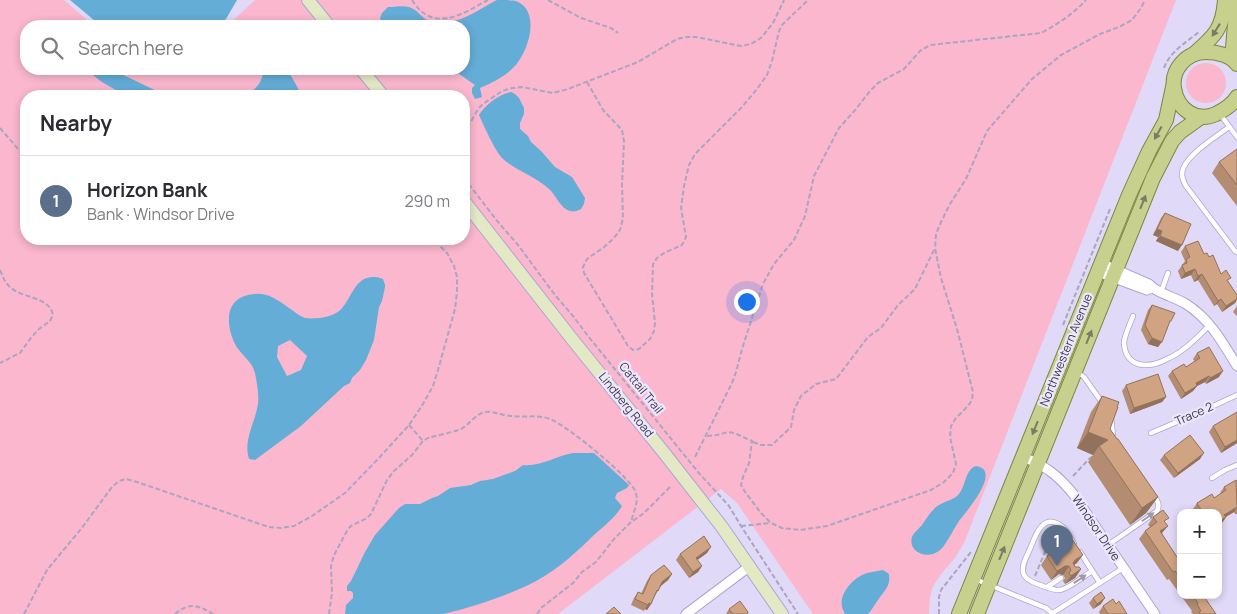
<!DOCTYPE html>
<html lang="en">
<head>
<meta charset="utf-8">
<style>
  body { margin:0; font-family:Manrope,sans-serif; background:#f7f7f7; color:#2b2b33 }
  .controls { position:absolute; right:15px; bottom:15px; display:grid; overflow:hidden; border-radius:10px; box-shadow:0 2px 8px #0003 }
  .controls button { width:45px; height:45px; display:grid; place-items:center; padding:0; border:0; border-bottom:1px solid #e1e1e2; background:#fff; color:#2b2b33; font:25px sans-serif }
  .you { position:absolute; left:746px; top:301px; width:18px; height:18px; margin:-12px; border:4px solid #fff; border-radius:50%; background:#1a73e8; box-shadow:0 0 0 8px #1a73e833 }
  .badge { display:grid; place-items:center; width:32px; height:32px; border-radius:50%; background:#b45309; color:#fff; font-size:16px; font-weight:700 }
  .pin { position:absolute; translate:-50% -41px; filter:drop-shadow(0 1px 2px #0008) }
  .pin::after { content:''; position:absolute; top:26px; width:18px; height:15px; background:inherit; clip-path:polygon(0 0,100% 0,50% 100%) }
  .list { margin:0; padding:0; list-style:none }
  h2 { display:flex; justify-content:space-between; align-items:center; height:65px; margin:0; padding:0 20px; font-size:21px }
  h2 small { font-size:16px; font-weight:400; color:#7c7c81 }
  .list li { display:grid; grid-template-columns:32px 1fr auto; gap:15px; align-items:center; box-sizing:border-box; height:90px; padding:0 20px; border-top:1px solid #e1e1e2 }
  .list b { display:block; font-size:19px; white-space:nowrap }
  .list p { margin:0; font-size:16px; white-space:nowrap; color:#7c7c81 }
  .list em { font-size:16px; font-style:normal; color:#7c7c81 }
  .icon { flex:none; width:28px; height:28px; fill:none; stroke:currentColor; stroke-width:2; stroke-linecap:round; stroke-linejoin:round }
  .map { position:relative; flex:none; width:1237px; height:614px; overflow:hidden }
  .search { position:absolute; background:#fff; box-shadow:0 2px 8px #0003; left:20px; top:20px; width:450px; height:55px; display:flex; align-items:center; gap:12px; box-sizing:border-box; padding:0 18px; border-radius:20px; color:#7c7c81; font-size:19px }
  .panel { position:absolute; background:#fff; box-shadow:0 2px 8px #0003; left:20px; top:90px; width:450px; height:155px; border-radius:20px }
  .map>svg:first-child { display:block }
  .green { fill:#fab7ce; fill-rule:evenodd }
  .water { fill:#64add7; fill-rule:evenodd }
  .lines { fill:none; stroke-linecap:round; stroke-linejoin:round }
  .lane-casing { stroke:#b0a4d4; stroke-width:6 }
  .street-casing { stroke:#b0a4d4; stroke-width:11 }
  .secondary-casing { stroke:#b0a4d4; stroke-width:14 }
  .primary-casing { stroke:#7e8643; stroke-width:16 }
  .path { stroke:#aba5bf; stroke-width:2; stroke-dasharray:5 2.5; stroke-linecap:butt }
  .lane { stroke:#fff; stroke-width:4.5 }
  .street { stroke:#fff; stroke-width:9 }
  .secondary { stroke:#e3e8c5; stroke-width:12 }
  .primary { stroke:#c7d08c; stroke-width:14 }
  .wall { fill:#b38c71 }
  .shaded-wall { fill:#92725c }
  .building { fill:#d0a383; stroke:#92725c }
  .oneway { fill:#7b7c68 }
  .oneway2 { fill:#9e9ba5 }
  .labels { text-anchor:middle; stroke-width:4.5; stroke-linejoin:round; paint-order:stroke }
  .street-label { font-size:12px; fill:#3c374b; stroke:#ece7fc }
</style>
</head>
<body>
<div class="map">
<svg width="1237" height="614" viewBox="0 0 1237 614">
  <rect width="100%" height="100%" fill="#e0d9f7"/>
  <g class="green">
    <path d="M0 0H64L94 26H26V69H150L170 75 179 69H464V26H227L255 0H1176L964 543 955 558 942 573 933 586 930 597 929 614H813L737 503 721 489 558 614H0ZM26 96H464V239H26Z"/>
    <circle cx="1206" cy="83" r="20"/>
  </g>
  <g class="water">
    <path d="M70 0H237L226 19 219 26H101Z"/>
    <path d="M497 0C503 0 511 0 516 1 542 11 528 54 513 68 504 77 492 83 480 88L482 97 475 99 472 93V88L475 85 452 69H464V26H383L380 18 382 13 388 7C397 7 407 4 415 10 419 13 423 18 427 20 433 23 437 22 443 22 463 23 480 8 497 0Z"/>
    <path d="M85 69H111L167 96H126L102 82Z"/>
    <path d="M264 69H287L294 81 302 96H221L251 91C259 88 263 77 264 69Z"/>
    <path d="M511 92 515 94 519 98 524 108V114L520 123V129L528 136 531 142 541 151 555 167 572 177 585 198 584 204 581 209C577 211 574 212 570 211 560 208 556 195 549 189 535 176 517 171 503 159 495 151 484 126 479 115 485 105 499 94 511 92Z"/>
    <path d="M372 277H377L383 279 385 285V287L382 301 379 307 374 340 366 360 360 370 352 378 350 383 344 386 301 426 255 460 249 459C243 440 255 423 258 404 259 394 257 383 255 373 252 360 239 354 234 342 226 324 225 300 248 295 265 291 275 298 289 308 294 311 299 316 305 318 313 319 325 318 332 315 348 310 350 287 364 279 367 278 369 277 372 277ZM290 340 307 356 301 370 287 376 277 357 278 346Z"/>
    <path d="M573 453H594L629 485 627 488 617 493 615 498 622 506C615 518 605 525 595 534 578 551 559 568 538 580 510 595 474 607 443 614H345L346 605 353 598V593L351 591H347V586L351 581 365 552 375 535 399 508 405 504H420L432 498 438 496 450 488 471 485 480 481 493 479 515 471 523 465C540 467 556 456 573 453Z"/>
    <path d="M976 466C980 467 984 468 985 472 990 484 966 512 959 521 953 530 949 539 943 547 931 562 907 553 912 537 914 532 919 529 922 525 927 518 931 510 939 505 945 501 954 500 959 494 966 485 965 470 976 466Z"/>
    <path d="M883 570 889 574C891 586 884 591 878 600 874 605 872 610 868 614H845C844 611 842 609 842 606 839 593 854 577 867 573 872 572 878 571 883 570Z"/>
  </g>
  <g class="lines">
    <defs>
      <g id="lane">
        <path d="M1220 114 1237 137"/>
        <path d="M1229 127C1216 137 1182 157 1182 174 1182 179 1184 182 1186 186L1235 251 1237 252"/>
        <path d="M1161 292 1168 273"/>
        <path d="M1133 316C1130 324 1125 334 1124 342 1124 346 1125 350 1126 353 1134 370 1154 366 1167 359 1184 352 1197 337 1210 325"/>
        <path d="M1077 372 1084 377 1103 404"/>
        <path d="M1111 417 1113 436"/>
        <path d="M1151 433 1198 413 1237 395"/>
        <path d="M1212 478 1225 470 1237 465"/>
        <path d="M1074 544C1070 538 1067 529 1060 525 1042 513 1035 537 1030 549 1027 556 1020 567 1024 575 1027 581 1035 583 1040 585 1046 587 1053 590 1059 590 1067 590 1084 576 1092 571"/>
        <path d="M1108 545 1157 511C1160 505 1158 501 1154 496"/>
        <path d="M1080 552 1100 583"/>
        <path d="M975 579 1046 608 1053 614"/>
        <path d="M1047 587 1061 578"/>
        <path d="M1053 613 1123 568"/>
      </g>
      <g id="street">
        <path d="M1101 263 1149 284C1156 293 1175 297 1186 304 1210 319 1223 343 1237 366"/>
        <path d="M1098 272 1147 290 1152 288"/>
        <path d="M1023 457C1046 466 1059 476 1074 495L1155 614"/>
        <path d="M686 614 750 566"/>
      </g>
      <g id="secondary">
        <path d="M308 0 329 26"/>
        <path d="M361 69 383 96"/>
        <path d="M464 201 572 339 665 454 722 527 782 614"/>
      </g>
      <g id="primary">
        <path d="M1194 54C1215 36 1223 28 1225 0"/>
        <path d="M1234 60 1233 48 1237 0"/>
        <path d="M1237 64C1231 55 1216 52 1206 52 1187 52 1171 69 1174 88 1177 109 1196 123 1216 114 1224 110 1233 104 1237 97"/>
        <path d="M959 614 1129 195 1149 151 1166 120 1173 87"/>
        <path d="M977 614 1153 178 1172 141 1180 132 1201 117"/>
      </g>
    </defs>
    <use href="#lane" class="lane-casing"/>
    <use href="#street" class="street-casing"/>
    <use href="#secondary" class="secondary-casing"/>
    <use href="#primary" class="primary-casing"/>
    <g class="path">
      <path d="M412 0C433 34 462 14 488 0"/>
      <path d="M548 0 581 18 611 28 618 33"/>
      <path d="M1164 68C1170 51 1187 42 1200 31"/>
      <path d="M587 82 603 110 622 130 624 141 622 185 623 218 620 230 613 239 604 247 587 259 583 267 584 273 628 346 633 350 639 349 650 339 654 331 655 323 652 294 653 264 657 258 664 253 682 245 686 237 681 208 684 186 689 165 695 154 742 107 757 89 767 75 772 61 779 31 782 25 808 0"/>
      <path d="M0 128 18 149 26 154"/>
      <path d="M464 134 478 109 483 104 502 91 512 88 522 87 553 93 568 89 638 62 677 39 687 37H696L741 46 751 44 761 38 773 23 784 0"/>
      <path d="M464 178 498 222 518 245 555 295 573 316 588 336 698 472 729 506 741 526 798 614"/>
      <path d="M0 270C3 277 5 283 10 287 23 299 49 296 53 315L50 321 39 329 30 339 20 353 0 363"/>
      <path d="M1063 325 1110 209"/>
      <path d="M409 425 423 441"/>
      <path d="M707 436 717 435 728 432 734 433 752 441 749 463 743 477 741 485 745 492 761 513 771 523 782 528 800 530 827 526 931 490 944 482 953 473 956 464 950 437 951 426 956 418 968 406 972 400 973 392 957 329 941 278 935 248 936 234 941 222 950 204 966 179 987 131 1032 79 1061 55 1100 34 1119 27 1132 20 1141 8 1145 0"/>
      <path d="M753 442 761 445H772L791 427 794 410 801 396 816 384 836 379 868 337 881 328 898 305 915 289 935 248"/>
      <path d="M695 457 732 383 736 372 742 349 763 284 774 264 794 240 805 216 814 176 839 128 856 109 870 91 878 83 904 69 920 51 930 45 1041 33C1058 24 1073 14 1086 0"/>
      <path d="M1073 476 1089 459 1093 456"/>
      <path d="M741 526 771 523"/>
      <path d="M1035 576 1050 540"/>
      <path d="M24 614 47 570 81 529 112 487 119 481 126 479 137 482 257 523 269 527 281 528 294 526 312 516 345 493 378 459 409 425 423 404 433 386 438 370 455 309 457 291V277L454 266 447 253 433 239"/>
      <path d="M175 614C189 602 198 605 213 614"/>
      <path d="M329 614 332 593 331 566 334 555 348 529 351 526 367 518 371 514 387 480 394 471 412 455 423 441 428 438C438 435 451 433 461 429 470 424 476 413 486 412 494 411 504 416 512 416 525 418 537 414 550 419 565 424 633 479 636 493 639 502 633 513 631 522"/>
      <path d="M537 614 541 608 573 583 582 572 596 562 614 539 631 522 643 514 671 486"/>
      <path d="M939 614V597L941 590 971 552"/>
    </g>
    <use href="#lane" class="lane"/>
    <use href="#street" class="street"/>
    <use href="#secondary" class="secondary"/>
    <use href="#primary" class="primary"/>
  </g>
  <g class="wall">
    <path d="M1237 149V206L1212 173 1219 162Z"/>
    <path d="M1165 213 1178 251 1156 241 1158 237 1153 235 1161 218Z"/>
    <path d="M1185 246 1209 257 1221 274 1228 281 1237 295V300L1235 303 1222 312 1217 304 1214 306 1198 280 1194 282 1191 275 1181 279 1178 271 1185 261 1181 252Z"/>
    <path d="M1152 305 1168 327 1158 347 1148 344 1141 330 1148 310Z"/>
    <path d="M1237 306V316L1233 312Z"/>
    <path d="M1197 353 1219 377 1206 384 1205 382 1197 386 1193 391 1181 399 1168 376 1172 371 1186 367 1195 362 1193 359Z"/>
    <path d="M1126 385 1166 397 1162 402 1130 414 1122 391Z"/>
    <path d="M1102 396 1110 429 1158 497 1146 513 1130 525 1088 462 1093 455 1077 448 1091 412Z"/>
    <path d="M1213 426 1237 443 1221 453 1209 432Z"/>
    <path d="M1164 455 1200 459 1174 478 1160 460Z"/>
    <path d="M1237 480V514H1235L1234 512 1226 517 1222 523 1218 525V513H1195L1193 509 1197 503 1214 498 1221 494 1220 493 1224 487Z"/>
    <path d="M1153 517 1165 522 1162 534 1179 560 1181 559V595H1203L1216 614H1193L1191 612 1192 611 1169 579 1167 580 1139 539 1145 531 1150 527 1148 525Z"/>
    <path d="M707 553 697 560 702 566 698 572 689 578 676 560 680 554Z"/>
    <path d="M1047 556 1077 563 1074 565 1075 567 1081 569 1075 578 1065 584 1063 581 1065 578 1063 575 1059 574 1051 580 1041 565Z"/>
    <path d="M672 574 668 580 661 586 658 591 654 597 651 604 647 610 645 609 644 611 631 605 634 598 638 592 641 594 647 581 651 575Z"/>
    <path d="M1093 598 1101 604 1093 609 1089 603Z"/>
    <path d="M1116 604 1127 614H1100L1099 612 1103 606Z"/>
    <path d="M729 609 748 612 747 614H726Z"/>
  </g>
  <g class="shaded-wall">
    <path d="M1157 229 1162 231 1158 237 1153 235Z"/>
    <path d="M1160 236 1182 245 1178 251 1156 241Z"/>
    <path d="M1195 269 1191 275 1181 279 1185 273Z"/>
    <path d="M1202 274 1198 280 1194 282 1198 276Z"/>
    <path d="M1221 299 1217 304 1214 306 1218 301Z"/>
    <path d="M1237 299 1235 303 1222 312 1226 306Z"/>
    <path d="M1152 338 1162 342 1158 347 1148 344Z"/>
    <path d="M1223 371 1219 377 1206 384 1210 378Z"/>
    <path d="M1209 376 1205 382 1197 386 1193 391 1181 399 1185 393 1196 383Z"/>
    <path d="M1166 397 1162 402 1130 414 1134 408Z"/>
    <path d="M1088 432 1108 440 1099 446 1093 455 1077 448Z"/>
    <path d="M1237 440V443L1221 453 1225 447Z"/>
    <path d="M1204 453 1200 459 1174 478 1178 473Z"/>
    <path d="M1158 497 1146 513 1130 525 1142 508Z"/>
    <path d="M1237 507 1234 512 1220 520 1224 515Z"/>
    <path d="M1226 517 1222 523 1218 525V522Z"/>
    <path d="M1168 526 1162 533 1154 539 1160 531Z"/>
    <path d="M711 547 707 553 692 564 696 558Z"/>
    <path d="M1083 555 1077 563 1069 568 1075 560Z"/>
    <path d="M702 566 698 572 689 578 693 572Z"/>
    <path d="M1065 566H1069L1063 575 1059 574 1051 580 1057 571Z"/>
    <path d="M1081 569 1075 578 1065 584 1071 576Z"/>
    <path d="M672 574 668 580 658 588 662 582Z"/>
    <path d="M1105 598 1101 604 1093 609 1097 604Z"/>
    <path d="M649 603 651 604 647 610 645 609Z"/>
  </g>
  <g class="building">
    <path d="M1237 149V185L1219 162Z"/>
    <path d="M1165 213 1191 224 1182 245 1160 236 1162 231 1157 229Z"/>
    <path d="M1198 241 1204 254 1207 253 1209 257 1213 255 1221 274 1226 270 1231 278 1227 280 1237 295V299L1226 306 1221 299 1218 301 1202 274 1198 276 1195 269 1185 273 1182 265 1187 263 1186 259 1190 257 1185 246Z"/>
    <path d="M1152 305 1175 313 1171 321H1170L1162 342 1152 338 1145 325Z"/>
    <path d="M1209 347 1223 371 1210 378 1209 376 1196 383 1197 386 1185 393 1172 371 1184 364 1186 367 1200 358 1197 353Z"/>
    <path d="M1158 374 1166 397 1134 408 1126 385Z"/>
    <path d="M1102 396 1119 402 1117 407H1118L1110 429 1117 439H1118L1158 497 1142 508 1099 446 1108 440 1088 432Z"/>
    <path d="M1237 412V440L1225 447 1213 426Z"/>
    <path d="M1190 435 1204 453 1178 473 1164 455Z"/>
    <path d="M1236 480 1237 507 1224 515 1226 517 1218 522V513H1203L1197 503 1212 494 1214 498 1226 490 1224 487Z"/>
    <path d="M1163 510 1169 518 1164 521 1168 526 1160 531 1179 560 1181 559V579L1175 571 1173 572 1145 531 1157 522 1153 517Z"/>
    <path d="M704 536 711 547 696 558 702 566 693 572 680 554Z"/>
    <path d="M1072 539 1083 555 1075 560 1073 563 1075 567H1079L1081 569 1071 576 1069 573 1071 570 1069 566H1065L1057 571 1047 556Z"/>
    <path d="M664 565 672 574 662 582 658 591 657 590 651 604 649 603 648 605 635 599 638 592 643 594 651 575Z"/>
    <path d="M1101 592 1105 598 1097 604 1093 598Z"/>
    <path d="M1192 595H1203L1216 614H1200L1199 612 1201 611 1197 604 1198 603Z"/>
    <path d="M1113 599 1116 604 1119 601 1127 614H1108L1103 606Z"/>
    <path d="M740 601 748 612 747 614H733L729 609Z"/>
    <path d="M614 607 621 614H606Z"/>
  </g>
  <defs><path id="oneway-solid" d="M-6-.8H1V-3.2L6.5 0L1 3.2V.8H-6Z" transform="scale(1.25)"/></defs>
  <g class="oneway">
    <use href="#oneway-solid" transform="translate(1216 30) rotate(122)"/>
    <use href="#oneway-solid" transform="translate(1158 133) rotate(119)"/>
    <use href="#oneway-solid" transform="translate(1143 202) rotate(-68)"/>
    <use href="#oneway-solid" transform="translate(1089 337) rotate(-68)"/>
    <use href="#oneway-solid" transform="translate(1035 428) rotate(112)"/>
    <use href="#oneway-solid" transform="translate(1002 553) rotate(-68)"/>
  </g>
  <g class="oneway2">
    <use href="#oneway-solid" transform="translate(1148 517) rotate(-35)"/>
    <use href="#oneway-solid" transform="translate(1080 579) rotate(-34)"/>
  </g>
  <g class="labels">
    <g class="street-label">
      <text transform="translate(1066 350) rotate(-68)" y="4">Northwestern Avenue</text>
      <text transform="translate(641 388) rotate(51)" y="4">Cattail Trail</text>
      <text transform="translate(626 405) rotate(51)" y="4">Lindberg Road</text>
      <text transform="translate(1194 414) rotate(-24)" y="4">Trace 2</text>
      <text transform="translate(1096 528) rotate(56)" y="4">Windsor Drive</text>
    </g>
  </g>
</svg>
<div class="controls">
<button>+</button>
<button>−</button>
</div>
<div class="you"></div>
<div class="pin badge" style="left:1057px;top:566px;background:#5c6f8a">1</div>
<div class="search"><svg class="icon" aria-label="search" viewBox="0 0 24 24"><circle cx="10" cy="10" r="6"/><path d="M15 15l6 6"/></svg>Search here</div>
<section class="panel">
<h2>Nearby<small></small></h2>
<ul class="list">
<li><span class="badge" style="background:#5c6f8a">1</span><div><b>Horizon Bank</b><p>Bank · Windsor Drive</p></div><em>290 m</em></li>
</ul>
</section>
</div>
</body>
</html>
